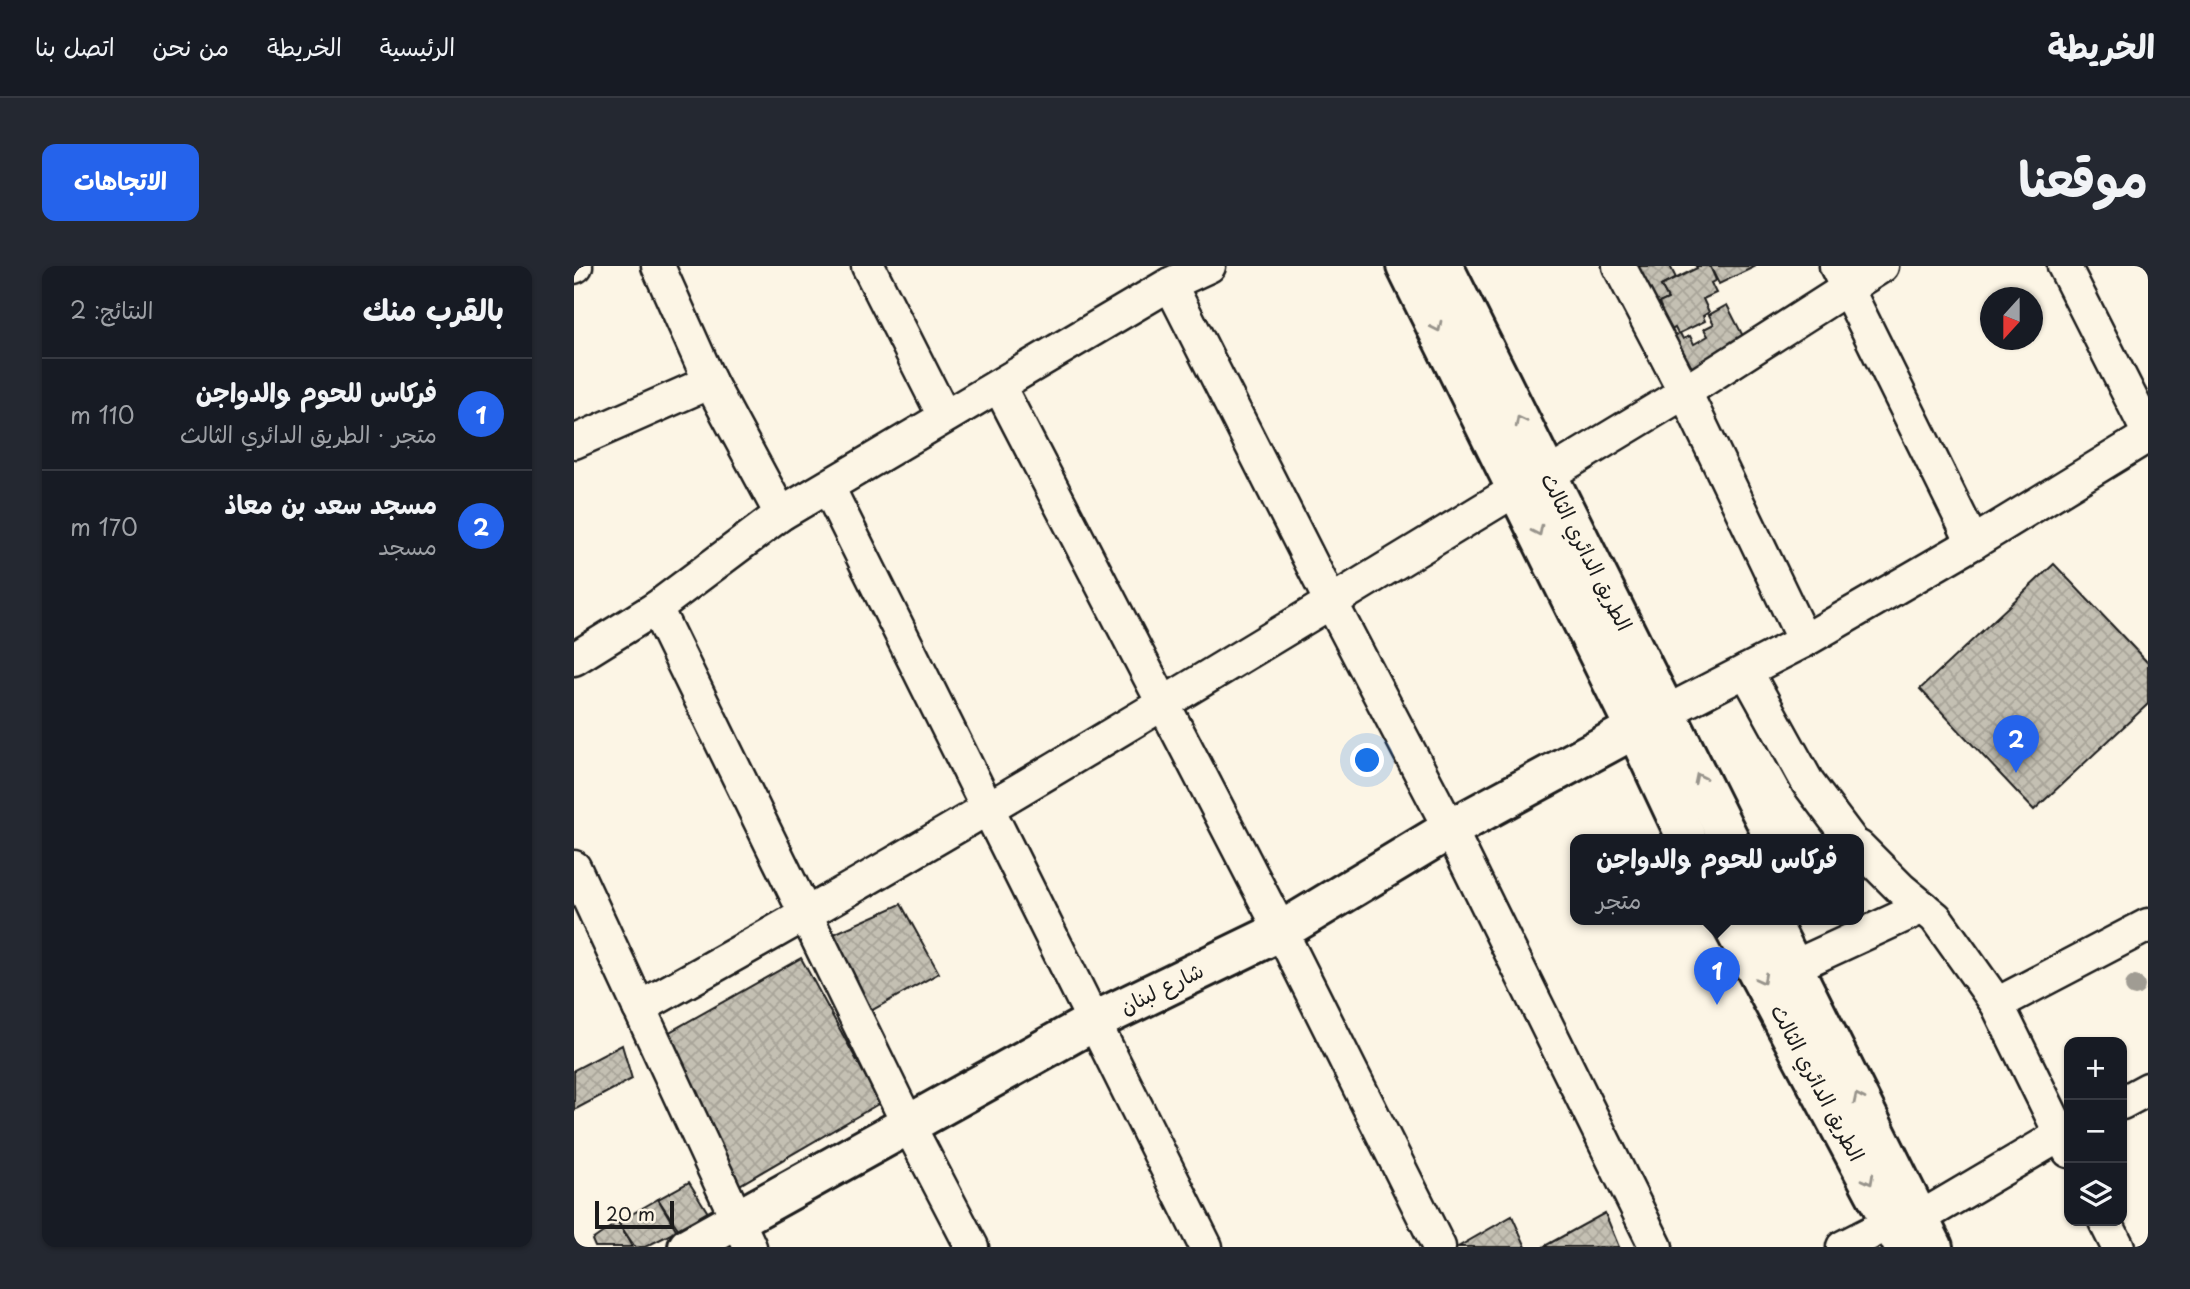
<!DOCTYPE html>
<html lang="ar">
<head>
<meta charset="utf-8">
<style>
  body { margin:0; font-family:"Playpen Sans","Playpen Sans Arabic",sans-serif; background:#242831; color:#f1f3f6; direction:rtl }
  .controls { position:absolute; right:21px; bottom:21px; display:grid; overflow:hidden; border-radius:14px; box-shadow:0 2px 5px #0004 }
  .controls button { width:63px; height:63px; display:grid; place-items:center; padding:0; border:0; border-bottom:2px solid #363941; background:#171b24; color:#f1f3f6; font:35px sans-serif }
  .compass { position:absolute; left:1406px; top:21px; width:63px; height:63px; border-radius:50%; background:#171b24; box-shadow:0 2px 5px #0004; rotate:201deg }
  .scale { position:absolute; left:21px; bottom:18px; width:79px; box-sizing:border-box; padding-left:7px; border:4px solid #1c1c1c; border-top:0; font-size:19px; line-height:24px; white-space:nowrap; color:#1c1c1c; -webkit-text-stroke:5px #fcf5e5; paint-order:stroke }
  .you { position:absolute; left:794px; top:495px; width:24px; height:24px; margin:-18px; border:5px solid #fff; border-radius:50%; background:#1a73e8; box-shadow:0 0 0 10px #1a73e833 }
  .badge { display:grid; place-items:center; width:46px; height:46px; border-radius:50%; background:#2563eb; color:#fff; font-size:23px; font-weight:700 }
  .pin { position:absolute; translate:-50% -58px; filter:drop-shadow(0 2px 4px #0008) }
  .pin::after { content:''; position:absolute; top:37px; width:24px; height:21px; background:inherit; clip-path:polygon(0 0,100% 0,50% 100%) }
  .popup { position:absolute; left:996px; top:568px; width:294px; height:91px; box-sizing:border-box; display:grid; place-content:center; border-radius:14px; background:#171b24; filter:drop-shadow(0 2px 5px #0005); font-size:23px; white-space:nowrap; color:#9ea1a6 }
  .popup b { font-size:26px; color:#f1f3f6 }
  .popup::after { content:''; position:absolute; left:50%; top:100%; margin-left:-14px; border:14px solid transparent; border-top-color:#171b24 }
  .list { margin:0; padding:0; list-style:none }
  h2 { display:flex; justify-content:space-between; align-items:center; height:91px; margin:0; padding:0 28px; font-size:30px }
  h2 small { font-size:23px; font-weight:400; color:#9ea1a6 }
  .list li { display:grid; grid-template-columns:46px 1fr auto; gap:21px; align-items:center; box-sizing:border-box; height:112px; padding:0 28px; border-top:2px solid #363941 }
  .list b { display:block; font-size:26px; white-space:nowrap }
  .list p { margin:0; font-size:23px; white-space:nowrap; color:#9ea1a6 }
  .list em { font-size:23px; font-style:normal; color:#9ea1a6 }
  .icon { flex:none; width:38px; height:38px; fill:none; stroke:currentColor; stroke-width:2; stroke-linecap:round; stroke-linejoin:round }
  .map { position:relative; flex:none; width:1574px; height:981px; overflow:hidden; direction:ltr; border-radius:14px }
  header { display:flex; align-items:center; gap:42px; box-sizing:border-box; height:98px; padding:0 35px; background:#171b24; border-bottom:2px solid #363941 }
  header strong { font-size:33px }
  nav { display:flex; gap:38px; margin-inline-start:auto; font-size:24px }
  .intro { display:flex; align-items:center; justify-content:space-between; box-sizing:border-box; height:168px; padding:0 42px }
  h1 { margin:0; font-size:49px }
  .button { padding:18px 32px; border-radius:14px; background:#2563eb; color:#fff; font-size:24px; font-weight:700 }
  main { display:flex; gap:42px; padding:0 42px }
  aside { flex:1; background:#171b24; border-radius:14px; box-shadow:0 2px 5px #0004 }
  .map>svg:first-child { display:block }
  .building { fill:url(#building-cross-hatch); stroke:#1c1c1c; stroke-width:2 }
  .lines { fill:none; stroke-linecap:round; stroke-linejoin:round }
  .minor-casing { stroke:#1c1c1c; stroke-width:37 }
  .tertiary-casing { stroke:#1c1c1c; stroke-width:44 }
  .trunk-casing { stroke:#1c1c1c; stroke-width:44 }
  .minor { stroke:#fcf5e5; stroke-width:32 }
  .tertiary { stroke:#fcf5e5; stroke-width:38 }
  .trunk { stroke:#fcf5e5; stroke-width:38 }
  .tree { fill:#a09c93 }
  .oneway { stroke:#97938b }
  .labels { text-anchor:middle; stroke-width:5; stroke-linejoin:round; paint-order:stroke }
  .street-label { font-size:21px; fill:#1c1c1c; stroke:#fcf5e5 }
</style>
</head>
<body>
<header>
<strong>الخريطة</strong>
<nav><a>الرئيسية</a><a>الخريطة</a><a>من نحن</a><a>اتصل بنا</a></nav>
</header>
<div class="intro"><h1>موقعنا</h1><a class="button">الاتجاهات</a></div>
<main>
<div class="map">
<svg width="1574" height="981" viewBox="0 0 1574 981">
  <defs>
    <pattern id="building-cross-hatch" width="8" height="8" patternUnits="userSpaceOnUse" patternTransform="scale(1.75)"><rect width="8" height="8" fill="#c4c0b3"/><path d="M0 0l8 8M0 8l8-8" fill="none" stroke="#a8a499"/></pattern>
  </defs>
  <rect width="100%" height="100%" fill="#fcf5e5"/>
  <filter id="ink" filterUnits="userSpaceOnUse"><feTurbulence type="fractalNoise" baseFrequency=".0143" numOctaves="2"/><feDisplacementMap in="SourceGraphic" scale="14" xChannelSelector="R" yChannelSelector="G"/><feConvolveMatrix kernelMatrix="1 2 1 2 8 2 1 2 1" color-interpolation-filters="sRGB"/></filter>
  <g filter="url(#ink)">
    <g class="building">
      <path d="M1048 0H1096L1102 12 1087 20 1094 33 1071 44Z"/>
      <path d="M1122 0H1136L1142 14 1137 17 1142 27 1129 33 1135 46 1129 50 1131 55 1104 68 1101 62 1085 71 1074 48 1087 41 1085 37 1094 33 1087 20 1123 2Z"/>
      <path d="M1136 0H1182L1145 18Z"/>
      <path d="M1153 39 1171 74 1104 109 1087 77 1106 67 1109 73 1116 70 1120 78 1134 70 1130 63 1140 58 1135 49Z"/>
      <path d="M1480 298 1574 397V438L1460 544 1346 423Z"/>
      <path d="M327 638 365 707 282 753 244 675Z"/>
      <path d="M227 692 306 837 162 921 85 772Z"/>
      <path d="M48 779 58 813 0 844V804Z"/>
      <path d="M115 916 136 950 105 964 84 933Z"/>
      <path d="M84 933 103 965 71 981H61L44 956Z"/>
      <path d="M1031 947 1045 981H969Z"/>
      <path d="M938 950 952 981H884Z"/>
      <path d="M44 956 58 981H21L18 974Z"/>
    </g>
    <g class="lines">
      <defs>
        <g id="minor">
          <path d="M84 0 136 116 207 248"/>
          <path d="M294 0 370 150"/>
          <path d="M1045 0 1111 126 1230 375"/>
          <path d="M1262 0 1399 277"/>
          <path d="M1490 0 1574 166"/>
          <path d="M0 1 2 0"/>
          <path d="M596 18 757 336 876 563 1082 981"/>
          <path d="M425 120 707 665 865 981"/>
          <path d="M0 176 136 116"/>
          <path d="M974 209 1111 126 1308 0"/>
          <path d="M254 221 632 981"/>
          <path d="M82 342 335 860 398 981"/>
          <path d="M0 393 82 342 207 248 596 18 635 0"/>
          <path d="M1172 405 1234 517 1276 573"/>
          <path d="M1092 446 1230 375 1399 277 1574 170"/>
          <path d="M1285 581 1327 623 1362 652 1423 738 1495 885"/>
          <path d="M0 601 176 981"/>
          <path d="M1219 701 1349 641"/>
          <path d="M1423 738 1574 659"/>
          <path d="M65 742C362 578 652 400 943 223"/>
          <path d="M1548 837 1574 823"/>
          <path d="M1344 953 1495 864"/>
          <path d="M1531 955 1544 981"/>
          <path d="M1269 981 1318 956"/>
        </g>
        <path id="tertiary" d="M114 981 519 756 707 665 876 563 1090 447"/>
        <g id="trunk">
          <path d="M832 0 1061 462 1113 573"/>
          <path d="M869 0 1155 573"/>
          <path d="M1155 653 1330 981"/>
          <path d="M1195 653 1359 981"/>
        </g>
      </defs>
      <use href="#minor" class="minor-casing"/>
      <use href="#tertiary" class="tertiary-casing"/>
      <use href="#trunk" class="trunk-casing"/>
      <use href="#minor" class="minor"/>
      <use href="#tertiary" class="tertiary"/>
      <use href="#trunk" class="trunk"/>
    </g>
    <circle class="tree" cx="1561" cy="720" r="10"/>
    <defs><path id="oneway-chevron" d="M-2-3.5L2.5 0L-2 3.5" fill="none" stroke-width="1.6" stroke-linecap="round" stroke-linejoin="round" transform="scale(1.75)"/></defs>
    <g class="oneway">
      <use href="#oneway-chevron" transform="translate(863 61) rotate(64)"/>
      <use href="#oneway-chevron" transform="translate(946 155) rotate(-117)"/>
      <use href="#oneway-chevron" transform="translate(964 265) rotate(64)"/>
      <use href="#oneway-chevron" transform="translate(1125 512) rotate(-116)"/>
      <use href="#oneway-chevron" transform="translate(1188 713) rotate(62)"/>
      <use href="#oneway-chevron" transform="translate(1284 832) rotate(-116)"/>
      <use href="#oneway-chevron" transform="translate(1295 914) rotate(62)"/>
    </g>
  </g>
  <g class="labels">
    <g class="street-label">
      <text transform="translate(1012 286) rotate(63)" y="7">الطريق الدائري الثالث</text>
      <text transform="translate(588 723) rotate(-26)" y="7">شارع لبنان</text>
      <text transform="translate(1243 817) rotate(62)" y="7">الطريق الدائري الثالث</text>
    </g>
  </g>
</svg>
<div class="controls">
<button>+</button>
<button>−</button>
<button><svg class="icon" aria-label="layers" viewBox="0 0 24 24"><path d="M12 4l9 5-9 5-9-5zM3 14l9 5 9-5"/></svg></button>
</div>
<svg class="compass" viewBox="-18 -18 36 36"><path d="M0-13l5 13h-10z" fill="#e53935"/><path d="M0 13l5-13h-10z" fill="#9ea1a6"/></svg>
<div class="scale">20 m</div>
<div class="you"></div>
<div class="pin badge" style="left:1143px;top:739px">1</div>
<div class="popup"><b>فركاس للحوم والدواجن</b>متجر</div>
<div class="pin badge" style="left:1442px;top:507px">2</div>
</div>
<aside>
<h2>بالقرب منك<small>النتائج: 2</small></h2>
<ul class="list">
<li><span class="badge">1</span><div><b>فركاس للحوم والدواجن</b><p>متجر · الطريق الدائري الثالث</p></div><em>110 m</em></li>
<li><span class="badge">2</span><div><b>مسجد سعد بن معاذ</b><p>مسجد</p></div><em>170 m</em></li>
</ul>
</aside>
</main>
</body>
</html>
